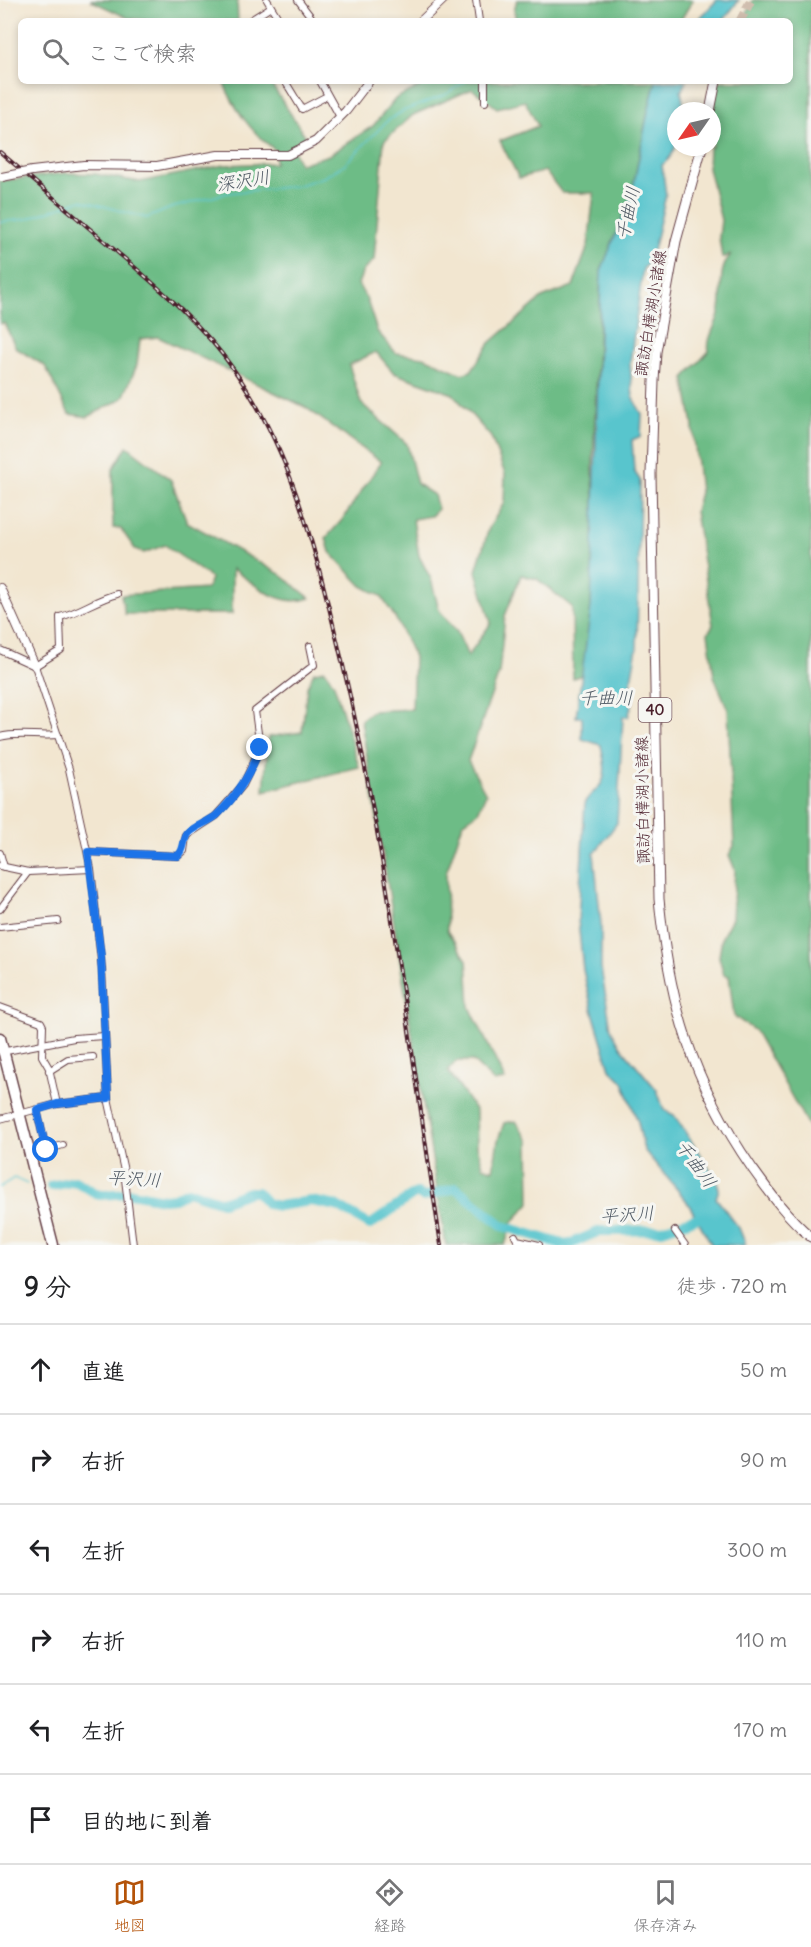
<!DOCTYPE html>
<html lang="ja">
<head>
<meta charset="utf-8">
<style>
  body { margin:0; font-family:Delius,"Klee One",sans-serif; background:#f6f6f6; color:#202124 }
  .compass { position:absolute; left:667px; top:102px; width:54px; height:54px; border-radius:50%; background:#fff; box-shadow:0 3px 9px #0003; rotate:236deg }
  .stop { position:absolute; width:18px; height:18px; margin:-14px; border:4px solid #1a73e8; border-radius:50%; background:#fff }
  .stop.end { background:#1a73e8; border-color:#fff; box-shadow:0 2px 6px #0008 }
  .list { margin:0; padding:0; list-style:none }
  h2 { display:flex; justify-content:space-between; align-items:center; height:78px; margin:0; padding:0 24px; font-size:26px }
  h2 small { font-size:20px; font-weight:400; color:#757577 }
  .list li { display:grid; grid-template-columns:39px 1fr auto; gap:18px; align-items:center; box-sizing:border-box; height:90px; padding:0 24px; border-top:2px solid #e0e0e0 }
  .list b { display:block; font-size:22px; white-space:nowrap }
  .list em { font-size:20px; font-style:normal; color:#757577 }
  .icon { flex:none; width:33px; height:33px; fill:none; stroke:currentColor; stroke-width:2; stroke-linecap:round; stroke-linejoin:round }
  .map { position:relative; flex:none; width:811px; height:1245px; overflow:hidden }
  .search { position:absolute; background:#fff; box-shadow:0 3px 9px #0003; left:18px; right:18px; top:18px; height:66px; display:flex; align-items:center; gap:15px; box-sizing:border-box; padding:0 21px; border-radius:9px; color:#757577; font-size:22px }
  .sheet { height:618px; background:#fff }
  nav { display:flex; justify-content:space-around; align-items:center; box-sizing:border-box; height:84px; border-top:2px solid #e0e0e0; background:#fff; font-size:16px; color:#757577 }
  nav a { display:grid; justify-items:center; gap:3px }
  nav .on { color:#b45309 }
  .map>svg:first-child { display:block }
  .forest { fill:#6dbc86; stroke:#5c6e58; stroke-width:1.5; fill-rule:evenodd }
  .water { fill:#58c5cd; stroke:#51727c; stroke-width:1.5 }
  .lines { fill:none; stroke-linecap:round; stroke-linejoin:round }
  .stream { stroke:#58c5cd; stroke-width:1.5 }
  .river { stroke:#58c5cd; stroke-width:10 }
  .primary-tunnel { stroke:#d0beaf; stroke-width:9; stroke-dasharray:9 4.5; stroke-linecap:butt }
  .street-casing { stroke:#633d44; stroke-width:8 }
  .secondary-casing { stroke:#633d44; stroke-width:10 }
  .primary-casing { stroke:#633d44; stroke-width:11 }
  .highway-casing { stroke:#633d44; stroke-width:13 }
  .street { stroke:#fff; stroke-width:6 }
  .secondary { stroke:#fff; stroke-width:8 }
  .primary { stroke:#fff; stroke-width:9 }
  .highway { stroke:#fff; stroke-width:10 }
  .rail-casing { stroke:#4a1f2b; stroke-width:4 }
  .rail { stroke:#f6f6f2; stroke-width:1.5; stroke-dasharray:4.5; stroke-linecap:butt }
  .secondary-bridge-casing { stroke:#633d44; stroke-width:10; stroke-linecap:butt }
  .secondary-bridge { stroke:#fff; stroke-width:8 }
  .route { stroke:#1a73e8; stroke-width:8 }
  .labels { text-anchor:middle; stroke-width:6; stroke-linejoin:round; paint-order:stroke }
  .shield { fill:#f6f6f2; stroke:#7e6067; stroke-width:1.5 }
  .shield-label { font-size:15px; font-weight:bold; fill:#4a1f2b }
  .street-label { font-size:16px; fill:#4a1f2b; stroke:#f6f6f2 }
  .water-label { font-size:18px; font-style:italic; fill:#4f5964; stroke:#f6f6f2 }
</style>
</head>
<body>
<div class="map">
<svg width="811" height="1245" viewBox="0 0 811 1245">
  <rect width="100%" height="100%" fill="#f6f6f2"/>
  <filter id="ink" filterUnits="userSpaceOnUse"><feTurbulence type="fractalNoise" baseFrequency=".0167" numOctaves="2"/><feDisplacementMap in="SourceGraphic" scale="12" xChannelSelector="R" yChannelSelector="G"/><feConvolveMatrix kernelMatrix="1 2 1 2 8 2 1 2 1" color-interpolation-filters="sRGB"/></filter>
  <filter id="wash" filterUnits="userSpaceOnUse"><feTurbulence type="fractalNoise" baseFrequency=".008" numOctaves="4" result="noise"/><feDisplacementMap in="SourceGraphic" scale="24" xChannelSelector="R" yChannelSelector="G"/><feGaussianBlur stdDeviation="1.35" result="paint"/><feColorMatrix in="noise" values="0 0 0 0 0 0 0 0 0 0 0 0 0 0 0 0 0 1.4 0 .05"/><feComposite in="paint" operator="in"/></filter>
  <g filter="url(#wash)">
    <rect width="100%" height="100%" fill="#f2e6d0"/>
    <g class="forest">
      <path d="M90 0H237L238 21H156L128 18Z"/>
      <path d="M517 0H693L680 21H516L514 10Z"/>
      <path d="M753 0H811V1131L755 1031 734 1016 729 976 724 975 719 957 722 937 732 918 735 870 729 855 734 846 728 710 714 676 708 633 713 625 695 511 700 492 692 419 684 378 709 351C706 339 716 326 719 314 725 291 715 274 731 254L722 258 719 237 721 220 708 168 709 147H712V113L719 81H790V21H743Z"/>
      <path d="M223 81H269L306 137 292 148 300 164 329 155 373 126 396 98 432 81H656L648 111 632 193 601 271 593 465 595 542 591 606 583 675 573 678 572 607 537 579 521 575 505 616 499 673 468 761 486 794 478 812 463 823 446 873 447 931 467 960 470 1007 505 1080 494 1082 473 1061H456L448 1071 476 1111 477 1146 483 1166 493 1170 498 1140 504 1123 516 1121 529 1141 530 1203 512 1223 505 1245H446L361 720 372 711 412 709 414 657 395 617 381 596 362 586 330 552 326 538 342 520 381 462 305 407 158 337 140 339 137 365 123 398 88 417 69 414 45 366 16 348 4 323 0 324V181L66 173 95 174 140 182 224 165 275 163V150C251 132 234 109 223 81ZM472 89 497 108 525 101 538 126 500 141 519 178 545 171 562 193H594L588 246 573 286 542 298 490 343 471 371 462 374 424 357 396 353 377 331 367 300 358 284 363 271 374 260 384 141 413 115ZM376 352 394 373 453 394 491 437 505 474 504 503 489 528 476 571 491 623 468 656 457 632 439 610 431 579 419 556 413 519 431 516 438 509 434 495 417 484 407 444 361 403 349 365Z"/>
      <path d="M127 446 171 480 187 522 280 574 310 598C279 609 257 585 232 569V614H125L121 595 207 589 211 578 165 545 144 553 135 549 121 529 113 528V469Z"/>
      <path d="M325 670 334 684 359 767 264 791 268 737 302 732 307 687 314 672Z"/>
    </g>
    <g class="water">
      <path d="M717 0H739L723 21H697Z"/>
      <path d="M656 81H687L681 91 685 111H676C676 134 681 151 662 165L666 195 651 259 643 269 630 363 633 398 642 414 641 436 632 440 634 471 640 480 637 648 630 686 633 701 628 717H623L617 823 594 854 601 924V968L611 1029 621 1047 657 1090 664 1110 674 1115 717 1180 719 1189 716 1198 739 1228 746 1245H712L686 1200 644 1150 638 1122 623 1082 610 1069 592 1009 583 970 578 920 585 802C589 795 596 791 601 784 608 773 603 757 601 745L582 739V717H576L591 606 601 271 632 193 648 111Z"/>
    </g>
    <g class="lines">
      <g class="stream">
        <path d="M0 222 27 219 81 200 147 218 171 208 228 193 296 186 324 177 345 164 387 121 403 111 445 95 466 81"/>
        <path d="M0 1187 14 1178 27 1184"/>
      </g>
      <path class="river" d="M51 1186 75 1181 99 1195 131 1193 163 1199 174 1198 188 1191 222 1202 249 1192H257L268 1204 278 1206 311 1201 337 1206 370 1225 413 1195 417 1193 423 1197 456 1188 503 1226 563 1244 572 1243 600 1231 662 1230 709 1214"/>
    </g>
  </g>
  <g filter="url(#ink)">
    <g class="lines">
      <path class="primary-tunnel" d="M740 21 751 0"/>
      <defs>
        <g id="street">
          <path d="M267 0 280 21"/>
          <path d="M298 0 314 21"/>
          <path d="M476 0 479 21"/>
          <path d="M249 21 271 7"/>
          <path d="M285 81 302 109 327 96"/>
          <path d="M320 81 340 117"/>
          <path d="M485 102V81"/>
          <path d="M0 650 35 666 69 769 91 869 102 969 108 1098 124 1171 133 1245"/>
          <path d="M35 666 61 650 60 617C80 612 97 599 117 594"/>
          <path d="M0 737C18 732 38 737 58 735"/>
          <path d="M88 852 178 856 184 851 186 836 216 816 243 785 260 748 255 711 314 665 310 646"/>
          <path d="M0 853 4 867"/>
          <path d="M0 866 28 872 91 869"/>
          <path d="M0 909 28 872"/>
          <path d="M0 927 58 921"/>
          <path d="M0 1007 41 1022 43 1026 42 1056 49 1068 57 1104"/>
          <path d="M1 1052 74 1038 104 1036"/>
          <path d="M49 1071 68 1059 93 1057"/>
          <path d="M37 1110 46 1150 63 1145"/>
          <path d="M0 1119 57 1104 108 1098"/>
          <path d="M675 1231 685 1245"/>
          <path d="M515 1236 517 1240 539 1245"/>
        </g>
        <g id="secondary">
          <path d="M421 21 443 0"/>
          <path d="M32 171 84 165 157 166 218 155H288L316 141 346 111 369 81"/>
          <path d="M0 588 35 666"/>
        </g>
        <g id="primary">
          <path d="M710 111 716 81"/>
          <path d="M702 147 676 241 656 352 654 381 651 474 659 899C669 1003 692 1081 752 1168 770 1193 787 1217 811 1237"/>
        </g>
        <path id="highway" d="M0 1038 53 1245"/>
      </defs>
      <use href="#street" class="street-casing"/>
      <use href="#secondary" class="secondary-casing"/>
      <use href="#primary" class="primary-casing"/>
      <use href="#highway" class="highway-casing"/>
      <use href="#street" class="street"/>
      <use href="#secondary" class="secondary"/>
      <use href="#primary" class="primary"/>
      <use href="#highway" class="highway"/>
      <defs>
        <path id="rail" d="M0 152C39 185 78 219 117 252 159 288 202 324 234 370 290 449 312 539 335 632 385 833 409 1041 441 1245"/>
      </defs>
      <use href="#rail" class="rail-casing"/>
      <use href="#rail" class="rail"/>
      <defs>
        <path id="secondary-bridge" d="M2 177 32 171"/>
      </defs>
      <use href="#secondary-bridge" class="secondary-bridge-casing"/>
      <use href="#secondary-bridge" class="secondary-bridge"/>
    </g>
  </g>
  <g class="lines" filter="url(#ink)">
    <path class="route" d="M46 1150 37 1110 57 1104 108 1098 101 957 88 852 178 856C186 849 182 838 189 832 197 825 209 822 217 815 237 796 251 773 260 748"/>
  </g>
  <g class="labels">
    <rect class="shield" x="638.5" y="698" width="33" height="24" rx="4.5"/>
    <g class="shield-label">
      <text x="655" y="715">40</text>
    </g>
    <g class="street-label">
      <text transform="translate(650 313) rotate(-81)" y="6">諏訪白樺湖小諸線</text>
      <text transform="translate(642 800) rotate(-91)" y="6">諏訪白樺湖小諸線</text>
    </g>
    <g class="water-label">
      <text transform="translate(243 181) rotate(-9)" y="6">深沢川</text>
      <text transform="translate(628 213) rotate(-78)" y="6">千曲川</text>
      <text x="606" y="704">千曲川</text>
      <text transform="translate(696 1164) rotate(54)" y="6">千曲川</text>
      <text transform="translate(134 1179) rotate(3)" y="6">平沢川</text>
      <text transform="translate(627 1215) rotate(-4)" y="6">平沢川</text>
    </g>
  </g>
</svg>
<svg class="compass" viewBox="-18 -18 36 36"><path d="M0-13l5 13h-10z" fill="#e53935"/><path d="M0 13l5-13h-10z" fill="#757577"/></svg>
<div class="stop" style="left:46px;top:1150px"></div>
<div class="stop end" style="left:260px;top:748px"></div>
<div class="search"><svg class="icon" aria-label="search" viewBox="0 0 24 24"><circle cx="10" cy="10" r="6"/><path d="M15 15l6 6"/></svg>ここで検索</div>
</div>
<section class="sheet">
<h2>9 分<small>徒歩 · 720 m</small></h2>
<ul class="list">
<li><svg class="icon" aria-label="ahead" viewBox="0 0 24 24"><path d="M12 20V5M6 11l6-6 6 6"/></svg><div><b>直進</b></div><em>50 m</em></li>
<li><svg class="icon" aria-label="right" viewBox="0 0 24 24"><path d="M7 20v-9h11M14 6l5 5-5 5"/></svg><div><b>右折</b></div><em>90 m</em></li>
<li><svg class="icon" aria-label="left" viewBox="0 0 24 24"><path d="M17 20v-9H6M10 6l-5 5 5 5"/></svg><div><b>左折</b></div><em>300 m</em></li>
<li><svg class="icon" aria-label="right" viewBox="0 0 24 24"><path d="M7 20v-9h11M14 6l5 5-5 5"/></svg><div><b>右折</b></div><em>110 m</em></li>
<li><svg class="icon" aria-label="left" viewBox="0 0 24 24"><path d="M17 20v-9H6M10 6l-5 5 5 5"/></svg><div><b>左折</b></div><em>170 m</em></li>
<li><svg class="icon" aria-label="arrive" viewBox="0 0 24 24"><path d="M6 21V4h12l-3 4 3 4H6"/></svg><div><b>目的地に到着</b></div></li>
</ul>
</section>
<nav>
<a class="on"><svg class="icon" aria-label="map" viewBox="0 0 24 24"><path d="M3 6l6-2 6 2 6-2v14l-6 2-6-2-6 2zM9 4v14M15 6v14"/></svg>地図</a>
<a><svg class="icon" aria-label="directions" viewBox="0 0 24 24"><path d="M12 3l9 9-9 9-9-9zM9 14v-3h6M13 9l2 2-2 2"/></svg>経路</a>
<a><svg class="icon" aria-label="saved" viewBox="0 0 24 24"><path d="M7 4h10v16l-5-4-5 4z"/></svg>保存済み</a>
</nav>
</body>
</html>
